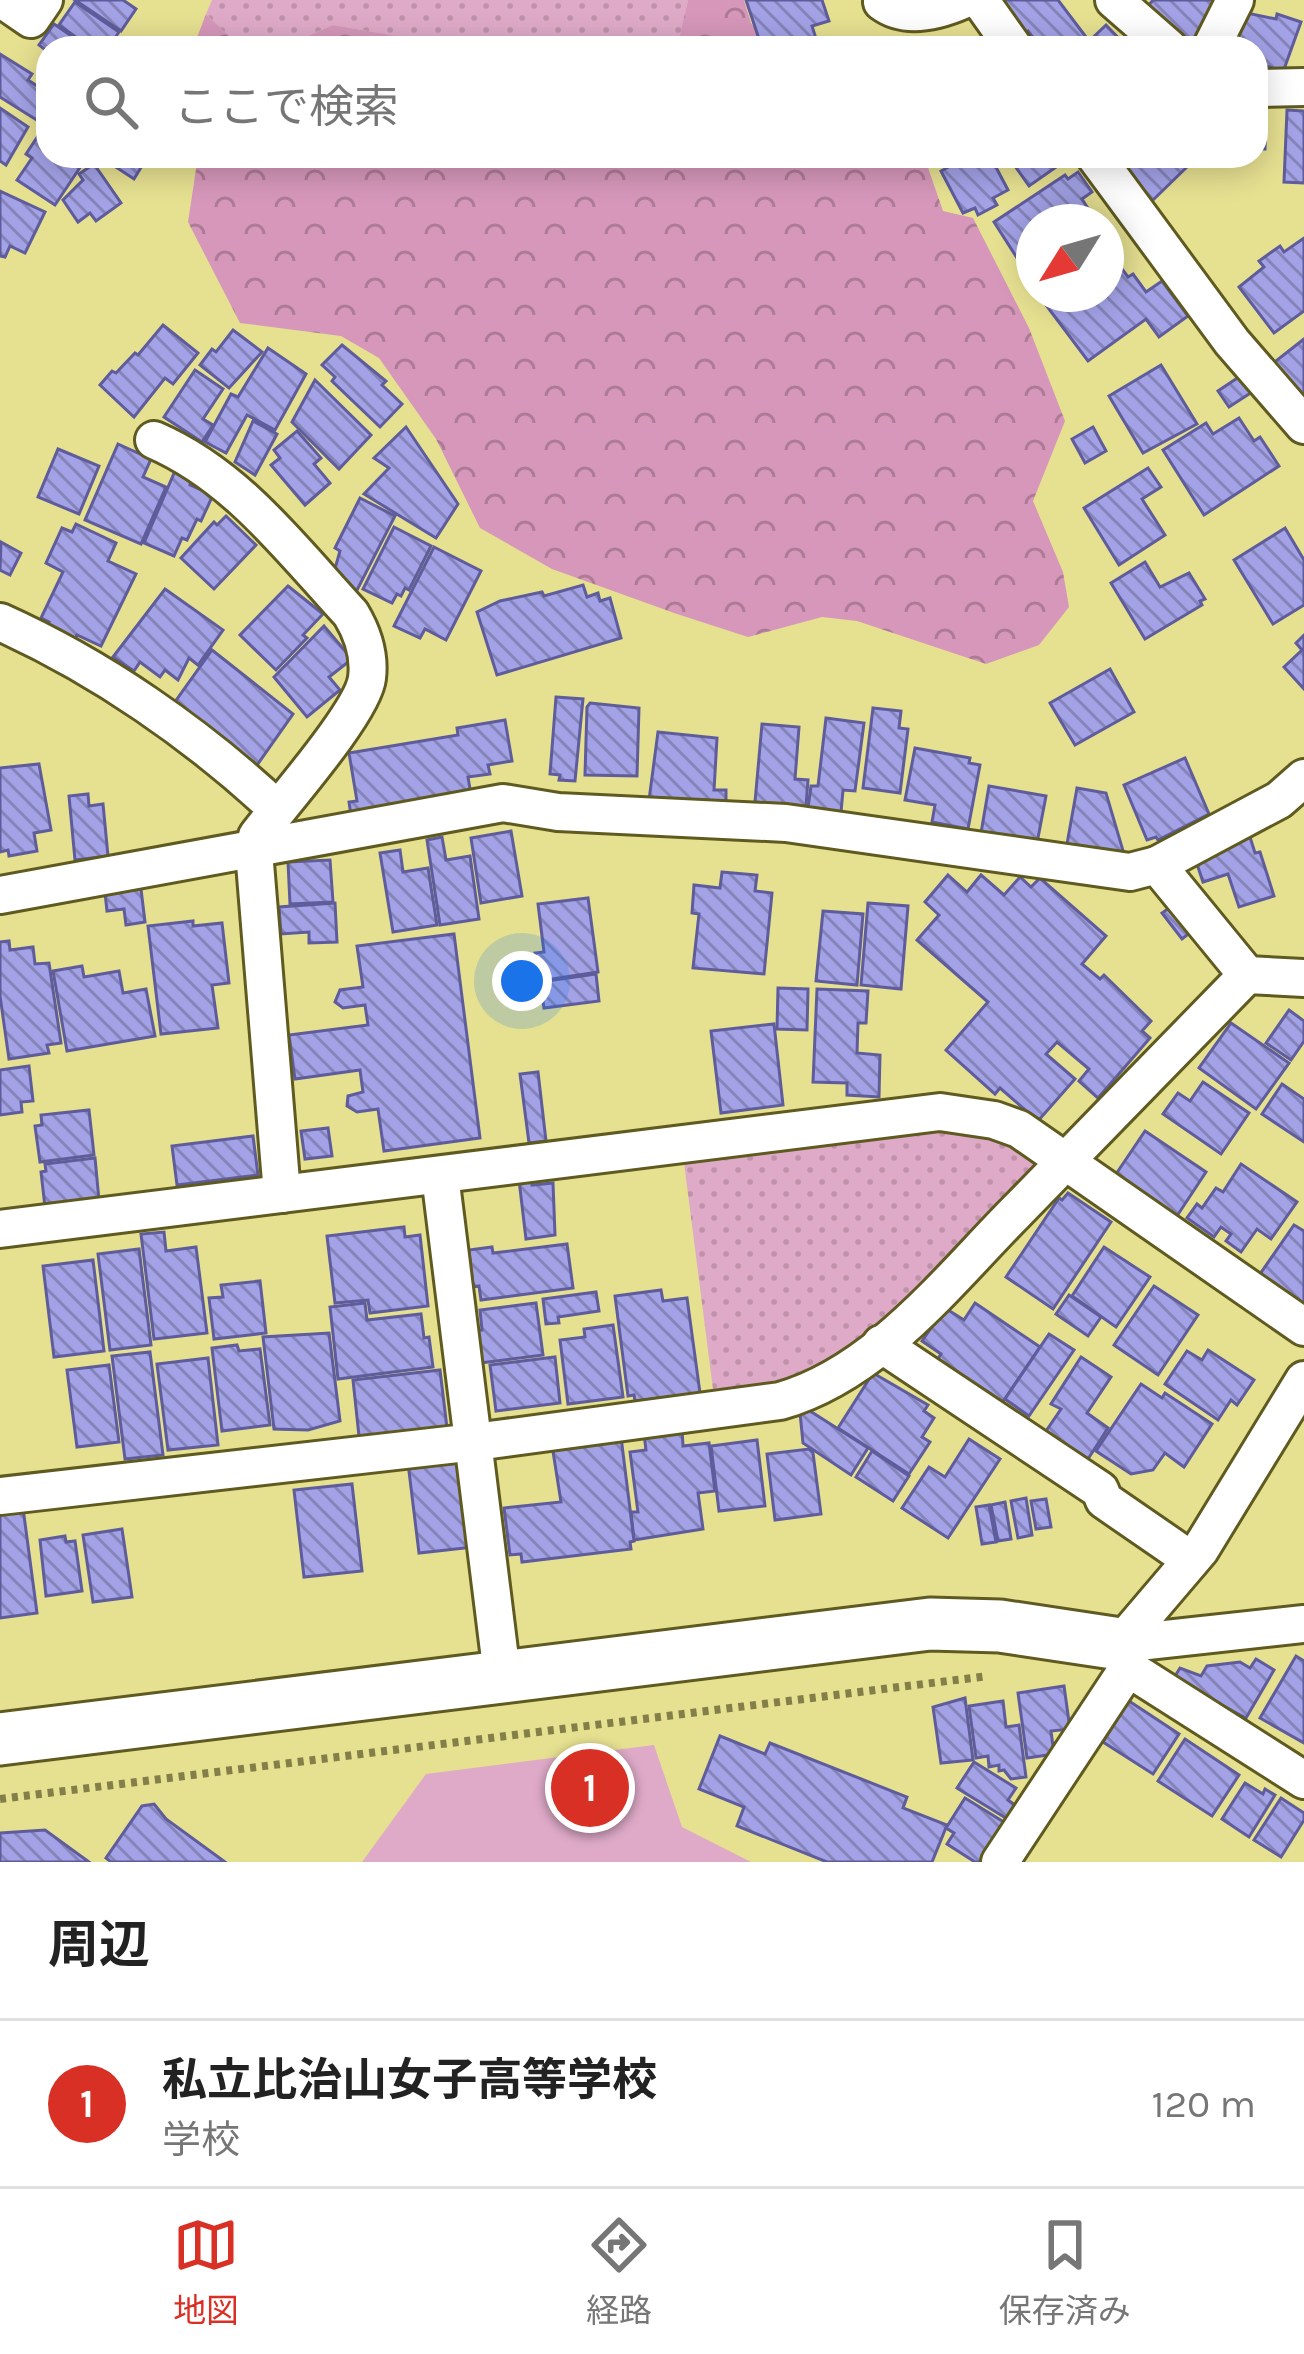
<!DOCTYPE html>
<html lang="ja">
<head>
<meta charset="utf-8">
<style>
  body { margin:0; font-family:Karla,"Noto Sans JP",sans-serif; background:#f2f2f2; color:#222 }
  .compass { position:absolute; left:1016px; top:204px; width:108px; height:108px; border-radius:50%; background:#fff; box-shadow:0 6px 30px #0003; rotate:233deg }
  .you { position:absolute; left:522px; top:981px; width:42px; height:42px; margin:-30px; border:9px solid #fff; border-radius:50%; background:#1a73e8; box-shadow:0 0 0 18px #1a73e833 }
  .badge { display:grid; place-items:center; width:78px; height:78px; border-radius:50%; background:#d93025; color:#fff; font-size:39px; font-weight:700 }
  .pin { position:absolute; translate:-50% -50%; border:6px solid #fff; box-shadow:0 3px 12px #0006 }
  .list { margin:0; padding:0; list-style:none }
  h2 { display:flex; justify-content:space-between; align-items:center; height:156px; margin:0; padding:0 48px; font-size:51px }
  h2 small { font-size:39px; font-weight:400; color:#767676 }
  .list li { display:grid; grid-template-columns:78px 1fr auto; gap:36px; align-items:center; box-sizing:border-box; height:168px; padding:0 48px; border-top:3px solid #e0e0e0 }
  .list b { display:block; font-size:45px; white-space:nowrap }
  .list p { margin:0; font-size:39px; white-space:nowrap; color:#767676 }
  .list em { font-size:39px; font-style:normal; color:#767676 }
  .icon { flex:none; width:66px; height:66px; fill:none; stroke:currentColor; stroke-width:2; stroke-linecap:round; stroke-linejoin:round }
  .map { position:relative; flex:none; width:1304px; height:1862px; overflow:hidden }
  .search { position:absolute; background:#fff; box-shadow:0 6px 30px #0003; left:36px; right:36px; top:36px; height:132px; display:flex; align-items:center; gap:30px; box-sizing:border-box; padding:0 42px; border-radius:36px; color:#767676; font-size:45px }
  .sheet { height:324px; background:#fff }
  nav { display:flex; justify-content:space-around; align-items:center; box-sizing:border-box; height:168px; border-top:3px solid #e0e0e0; background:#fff; font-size:33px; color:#767676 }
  nav a { display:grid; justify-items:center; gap:6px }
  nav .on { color:#d93025 }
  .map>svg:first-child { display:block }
  .grass { fill:url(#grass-dots) }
  .forest { fill:url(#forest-crowns) }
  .pitch { fill:#dfaac8 }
  .building { fill:url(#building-back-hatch); stroke:#5f5c9c; stroke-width:3 }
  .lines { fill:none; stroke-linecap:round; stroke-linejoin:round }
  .street-casing { stroke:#5f5a1f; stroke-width:42 }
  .secondary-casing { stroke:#5f5a1f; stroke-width:57 }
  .path { stroke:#847f48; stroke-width:8; stroke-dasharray:6 6; stroke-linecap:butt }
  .street { stroke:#fff; stroke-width:36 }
  .secondary { stroke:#fff; stroke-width:51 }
</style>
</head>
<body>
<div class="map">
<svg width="1304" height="1862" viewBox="0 0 1304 1862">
  <defs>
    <pattern id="grass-dots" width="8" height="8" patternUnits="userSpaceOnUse" patternTransform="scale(3)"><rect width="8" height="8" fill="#dfaac8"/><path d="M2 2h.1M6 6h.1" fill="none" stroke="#bf92aa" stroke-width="1.8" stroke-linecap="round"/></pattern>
    <pattern id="forest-crowns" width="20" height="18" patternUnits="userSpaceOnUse" patternTransform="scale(3)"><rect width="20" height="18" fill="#d697ba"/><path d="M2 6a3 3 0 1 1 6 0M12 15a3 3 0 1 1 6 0" fill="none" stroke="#ad7b95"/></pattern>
    <pattern id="building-back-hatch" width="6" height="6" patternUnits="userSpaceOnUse" patternTransform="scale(3)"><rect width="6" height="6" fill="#a3a2e7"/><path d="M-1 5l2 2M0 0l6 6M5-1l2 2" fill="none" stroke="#8584b9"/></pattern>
  </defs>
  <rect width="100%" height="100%" fill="#e6e091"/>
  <g class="grass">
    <path d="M212 0H688L679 44 413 48 396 36 333 25 287 45 232 40 206 14Z"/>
    <path d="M967 1126 1035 1156 1034 1177 860 1350 822 1377 714 1397 683 1155Z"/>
  </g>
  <g class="forest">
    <path d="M688 0H744L751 23 768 48H633L678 44Z"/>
    <path d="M206 14 233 40 287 45 333 25 397 36 413 48H193Z"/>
    <path d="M198 156H924L943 211 973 218 1029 328 1065 421 1033 501 1063 572 1069 607 1039 645 986 664 857 621 822 617 748 637 677 614 552 569 480 528 436 439 379 358 341 336 240 323 188 222Z"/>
  </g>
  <path class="pitch" d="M654 1745 682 1827 751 1862H362L426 1774Z"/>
  <g class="building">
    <path d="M75 0H123L136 9 121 31Z"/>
    <path d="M746 0H822L829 21 812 26 819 48H762Z"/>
    <path d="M1001 0H1058L1086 37 1071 48H1041L1028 31 1024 33Z"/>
    <path d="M1153 0H1217L1214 25 1193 47 1148 6Z"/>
    <path d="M75 2 119 32 108 48H91L59 25Z"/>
    <path d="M1242 12 1276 19 1277 14 1301 22 1283 72 1256 62V48L1231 43Z"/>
    <path d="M54 24 89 48H48V52L39 45Z"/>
    <path d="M1106 25 1128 48H1082Z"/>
    <path d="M0 54 32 74 28 80 48 93V116L43 124 0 97Z"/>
    <path d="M0 108 28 127 6 165 0 161Z"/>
    <path d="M1287 110 1304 111V183L1284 182Z"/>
    <path d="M1256 112H1266L1265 149H1256Z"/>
    <path d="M44 127 48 130V156L87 157 55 205 17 180 32 158 26 154Z"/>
    <path d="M99 156H148L134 179Z"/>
    <path d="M969 156 970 159 990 156 1008 190 993 198 997 205 978 215 975 208 963 213 941 171Z"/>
    <path d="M1008 156H1067L1069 158 1029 186Z"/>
    <path d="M1181 156 1189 165 1152 201 1108 157Z"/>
    <path d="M94 164 121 203 96 221 90 213 78 222 63 200 83 180 79 174Z"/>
    <path d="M1078 172 1092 192 1082 199 1091 213 1078 222H1034V251L1019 261 994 222 1065 175 1068 179Z"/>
    <path d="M0 191 45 212 25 253 10 246 5 257 0 256Z"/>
    <path d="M1106 229 1112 237 1108 241 1120 258 1116 261 1128 277 1133 274 1146 292 1162 281 1188 316 1159 337 1146 319 1088 361 1043 301 1052 294H1106Z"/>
    <path d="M1304 238V311L1274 333 1239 287 1264 267 1259 261 1280 246 1284 252Z"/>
    <path d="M163 325 198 353 173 384 165 378 134 417 100 385 112 371 116 373 135 353 138 355Z"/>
    <path d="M233 330 262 352 229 388 200 365 212 349 216 352Z"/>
    <path d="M1304 339V403L1267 368Z"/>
    <path d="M342 345 386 381 382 385 402 404 380 427 332 381 335 377 322 365Z"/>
    <path d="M268 348 306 374 275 430 247 415 226 453 205 442 231 394 238 397Z"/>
    <path d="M1161 365 1197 424 1143 453 1109 396Z"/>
    <path d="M195 370 223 389 203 419 213 425 202 442 164 417Z"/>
    <path d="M1242 375 1252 392 1229 407 1218 391Z"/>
    <path d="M315 380 371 435 339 469 292 422Z"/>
    <path d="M1239 418 1254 441 1260 437 1279 466 1204 515 1163 450 1206 423 1213 434Z"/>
    <path d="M253 421 277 434 255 475 235 462Z"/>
    <path d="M406 427 458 504 436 538 364 494 389 468 374 458Z"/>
    <path d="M1093 427 1106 451 1085 463 1072 439Z"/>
    <path d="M297 431 321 458 314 464 330 483 305 505 271 465 280 458 274 450Z"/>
    <path d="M118 444 151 459 143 477 166 487 141 544 85 520Z"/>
    <path d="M58 449 99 466 79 514 38 497Z"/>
    <path d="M1148 468 1161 487 1142 499 1165 535 1119 565 1084 508Z"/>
    <path d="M175 471 192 478 190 485 213 495 201 521 197 519 187 540 182 538 174 556 144 543Z"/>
    <path d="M360 498 395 516 355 594 334 572 340 551 335 548Z"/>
    <path d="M226 516 256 545 214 589 181 558 214 522 217 525Z"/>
    <path d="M76 524 116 543 108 561 136 574 101 646 77 635 70 649 43 635 49 622 41 618 63 572 46 563 62 528 72 532Z"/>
    <path d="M394 527 431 546 409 590 405 588 401 596 397 594 392 603 363 589Z"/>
    <path d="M1285 528 1304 560V605L1273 624 1234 560Z"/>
    <path d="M1 542 21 553 10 575 0 570Z"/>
    <path d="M434 547 481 571 446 640 425 629 420 638 394 626Z"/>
    <path d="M1145 562 1160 587 1189 573 1205 599 1200 601 1202 605 1145 639 1111 583Z"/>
    <path d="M583 585 587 597 598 593 600 601 610 598 621 638 497 675 477 612 500 601 542 592 544 596Z"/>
    <path d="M288 586 323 614 303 635 307 638 276 670 240 635Z"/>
    <path d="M165 589 223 630 198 665 189 658 178 680 165 670 160 677 140 662 134 671 113 657Z"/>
    <path d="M324 626 352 659 329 677 340 690 307 717 274 677Z"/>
    <path d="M1304 635V689L1284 667 1302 650 1296 643Z"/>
    <path d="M212 650 293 714 255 768 167 713Z"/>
    <path d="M1110 669 1134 712 1075 745 1050 703Z"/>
    <path d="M556 697 583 699 575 781 559 780 560 775 550 774Z"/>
    <path d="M590 703 639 708 637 776 585 775 587 707Z"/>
    <path d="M873 708 901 711 899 728 908 729 900 793 863 788Z"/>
    <path d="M826 718 864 723 855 791 843 790 841 812 808 808 811 786H818Z"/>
    <path d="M505 720 512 761 488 765 490 774 468 777 471 795 351 815 349 802 357 801 349 753 458 735 457 728Z"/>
    <path d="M762 724 799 727 795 779 808 780 806 806 755 802Z"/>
    <path d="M658 732 717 738 714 790H726V804L649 800Z"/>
    <path d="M915 748 970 758 969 763 980 765 968 829 932 822 935 805 905 800Z"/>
    <path d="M1185 758 1209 814 1158 840 1156 837 1147 840 1124 785Z"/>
    <path d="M39 764 51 830 34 833 37 851 9 856 8 850 0 852V768Z"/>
    <path d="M989 786 1046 796 1037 843 981 833Z"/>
    <path d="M1077 788 1106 793 1124 854 1067 844Z"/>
    <path d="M88 794 89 806 103 804 108 856 75 860 69 796Z"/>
    <path d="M511 831 522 896 481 903 471 838Z"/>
    <path d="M442 837 446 860 470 856 479 919 440 925 427 840Z"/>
    <path d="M1250 837 1255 853 1260 852 1274 896 1239 907 1228 874 1203 882 1194 855Z"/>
    <path d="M400 850 403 872 428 868 437 925 393 932 380 853Z"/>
    <path d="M330 860 333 902 290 904 288 862Z"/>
    <path d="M722 872 757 875 755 891 772 893 764 974 693 968 699 914 692 913 694 885 720 888Z"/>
    <path d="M948 875 967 892 981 875 1004 895 1020 877 1031 887 1040 878 1106 936 1082 964 1100 979 1104 975 1151 1021 1142 1031 1150 1038 1098 1098 1079 1081 1089 1069 1057 1042 1046 1054 1075 1079 1038 1121 1000 1088 995 1094 946 1050 988 1002 917 940 939 915 925 902Z"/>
    <path d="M141 889 145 922 126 925 124 909 107 911 105 893Z"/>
    <path d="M588 898 598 972 539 981 535 953 544 952 538 904Z"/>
    <path d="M335 903 337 942 309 943V932L281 934 279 907Z"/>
    <path d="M868 903 908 906 901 989 861 985Z"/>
    <path d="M1176 903 1195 929 1182 939 1162 913Z"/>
    <path d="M823 911 863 914 857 985 816 981Z"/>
    <path d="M193 921V926L222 923 229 983 212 985 218 1028 161 1034 148 926Z"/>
    <path d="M454 934 480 1138 384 1151 378 1109 357 1112 347 1106 348 1096 363 1092 360 1070 295 1079 289 1035 368 1025 365 1005 343 1008 335 1002 340 990 363 987 357 946Z"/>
    <path d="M9 941 10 950 33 947 35 964 49 963 61 1043 47 1045 49 1053 9 1059 0 996V942Z"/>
    <path d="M82 966 84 977 119 971 123 993 146 989 155 1036 67 1051 53 971Z"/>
    <path d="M596 974 599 1001 544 1008 540 982Z"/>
    <path d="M778 988 808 989 807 1030 777 1029Z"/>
    <path d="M817 989 868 991 866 1023H858L857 1053 880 1055 879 1097 847 1095V1083L813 1082Z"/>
    <path d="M1289 1010 1304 1021V1041L1291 1060 1266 1043Z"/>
    <path d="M1231 1023 1289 1063 1256 1109 1199 1068Z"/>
    <path d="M774 1024 783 1105 721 1113 711 1031Z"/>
    <path d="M29 1066 33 1101 21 1102 22 1112 0 1115V1070Z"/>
    <path d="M538 1072 546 1141 529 1143 520 1074Z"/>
    <path d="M1203 1082 1249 1113 1221 1154 1163 1114 1178 1093 1190 1101Z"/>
    <path d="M1282 1084 1304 1099V1142L1262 1114Z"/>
    <path d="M89 1110 94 1155 40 1162 35 1126 42 1125 41 1115Z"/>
    <path d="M328 1128 332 1156 305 1159 301 1131Z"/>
    <path d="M1145 1131 1206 1172 1177 1216 1116 1174Z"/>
    <path d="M253 1136 258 1175 177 1185 172 1146Z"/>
    <path d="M95 1158 99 1200 45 1207 41 1172 46 1171 45 1164Z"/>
    <path d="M1241 1164 1297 1202 1271 1239 1257 1229 1241 1252 1226 1241 1231 1234 1221 1227 1214 1237 1187 1218 1197 1204 1202 1208 1216 1188 1223 1192Z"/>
    <path d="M531 1178 532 1185 553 1183 555 1235 526 1239 519 1180Z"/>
    <path d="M1068 1193 1111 1222 1053 1309 1006 1277 1059 1198 1062 1200Z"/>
    <path d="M1294 1225 1304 1231V1305L1260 1274Z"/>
    <path d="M404 1227 405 1237 420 1235 428 1306 370 1313 368 1300 335 1303 327 1236Z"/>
    <path d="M164 1232 166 1251 196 1247 207 1333 154 1339 141 1234Z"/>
    <path d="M567 1244 573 1288 481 1300 479 1286 473 1287 469 1250 492 1247 493 1253Z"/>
    <path d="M1104 1247 1150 1277 1116 1327 1072 1296Z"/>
    <path d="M139 1249 151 1345 110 1350 98 1254Z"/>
    <path d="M93 1260 104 1351 54 1357 43 1266Z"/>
    <path d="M260 1281 266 1333 214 1339 209 1298 223 1297 221 1285Z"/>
    <path d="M1154 1286 1198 1315 1158 1375 1114 1345Z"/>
    <path d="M661 1290 663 1301 687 1298 700 1393 635 1401 634 1395 628 1396 615 1296Z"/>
    <path d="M596 1292 599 1311 558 1317 559 1323 546 1324 543 1299Z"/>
    <path d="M1069 1295 1101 1317 1088 1336 1056 1314Z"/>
    <path d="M365 1303 367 1320 421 1314 424 1338 429 1337 433 1367 338 1379 330 1307Z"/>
    <path d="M536 1303 543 1355 480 1363 476 1331 482 1330 480 1310Z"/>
    <path d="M975 1303 1040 1347 1000 1406 935 1363 941 1354 922 1341 945 1308 964 1320Z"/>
    <path d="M613 1325 623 1397 568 1404 560 1340 585 1337 584 1329Z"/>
    <path d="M329 1333 340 1421 308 1430 274 1429 263 1337Z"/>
    <path d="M1049 1334 1074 1350 1029 1416 1005 1399Z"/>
    <path d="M237 1345 239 1351 260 1349 270 1425 222 1431 212 1348Z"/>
    <path d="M1208 1350 1254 1380 1237 1405 1231 1400 1218 1420 1165 1384 1187 1351 1202 1360Z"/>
    <path d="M150 1352 163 1455 125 1459 112 1356Z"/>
    <path d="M555 1357 560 1403 496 1411 490 1365Z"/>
    <path d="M1081 1357 1111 1377 1087 1413 1108 1428 1088 1459 1046 1431 1061 1409 1051 1404Z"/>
    <path d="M208 1358 218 1445 168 1450 157 1364Z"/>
    <path d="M109 1365 119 1442 77 1447 67 1370Z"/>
    <path d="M440 1370 447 1428 359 1436 353 1380Z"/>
    <path d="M873 1373 928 1405 924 1411 934 1418 922 1437 930 1442 909 1474 838 1428Z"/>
    <path d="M1141 1384 1162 1398 1165 1393 1212 1424 1184 1467 1165 1453 1153 1470 1131 1474 1096 1451Z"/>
    <path d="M810 1411 868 1448 851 1475 803 1443 800 1413Z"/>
    <path d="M682 1429 683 1446 709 1443 715 1491 698 1493 703 1529 634 1540 631 1512H638L630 1452 646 1450 644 1434Z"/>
    <path d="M621 1437 634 1541 630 1542 631 1549 522 1562 521 1554 510 1555 504 1508 561 1502 552 1445Z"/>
    <path d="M969 1439 1000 1459 948 1538 902 1508 929 1467 945 1477Z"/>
    <path d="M757 1440 765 1506 719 1511 711 1446Z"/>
    <path d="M809 1449 813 1453 821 1514 775 1520 767 1454Z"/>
    <path d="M872 1451 909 1476 893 1501 856 1477Z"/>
    <path d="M444 1459 445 1464 465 1461 474 1547 419 1553 408 1463Z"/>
    <path d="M352 1484 362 1571 304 1577 294 1490Z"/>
    <path d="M1026 1498 1032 1535 1018 1538 1011 1501Z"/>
    <path d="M1046 1499 1051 1527 1036 1529 1031 1501Z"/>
    <path d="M1005 1502 1011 1539 998 1541 991 1505Z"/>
    <path d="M989 1505 996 1542 982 1544 976 1507Z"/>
    <path d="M23 1508 37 1613 0 1618V1511Z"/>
    <path d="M122 1529 132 1597 93 1602 83 1535Z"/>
    <path d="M65 1536 66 1542 75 1541 82 1591 46 1596 40 1540Z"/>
    <path d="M1296 1656 1304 1661V1743L1260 1718Z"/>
    <path d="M1256 1659 1274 1670 1246 1718 1178 1682 1175 1676 1180 1668 1201 1676 1207 1666 1240 1662 1250 1668Z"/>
    <path d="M1064 1686 1070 1729 1051 1731 1054 1754 1027 1758 1018 1693Z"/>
    <path d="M965 1698 973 1760 941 1763 933 1707Z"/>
    <path d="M1003 1701 1006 1727 1019 1725 1026 1777 1011 1779 1004 1770 999 1771V1765L989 1767 988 1756 976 1758 969 1706Z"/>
    <path d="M1129 1701 1179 1734 1153 1774 1103 1742Z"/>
    <path d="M720 1736 765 1754 770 1743 907 1797 903 1808 947 1825 932 1862H827L737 1826 744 1807 699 1789Z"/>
    <path d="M1185 1739 1239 1775 1212 1816 1158 1781Z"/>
    <path d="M974 1762 1016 1788 1008 1800 1018 1807 1009 1820 957 1788Z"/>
    <path d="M1245 1783 1263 1794 1265 1789 1275 1795 1249 1837 1222 1819Z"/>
    <path d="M965 1798 1007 1824 983 1862H975L947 1844 954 1833 946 1828Z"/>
    <path d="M1281 1798 1304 1813V1820L1281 1857 1254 1840Z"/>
    <path d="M154 1804 166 1819 225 1862H111L106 1858 142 1806Z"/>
    <path d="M45 1830 89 1862H0V1833Z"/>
  </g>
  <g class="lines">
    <defs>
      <g id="street">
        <path d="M3 0 31 19 44 0"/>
        <path d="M980 0 1014 48"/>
        <path d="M1114 0 1169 48"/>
        <path d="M882 2C906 20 938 11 963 0"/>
        <path d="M1211 48 1235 0"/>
        <path d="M1256 88 1304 87"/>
        <path d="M1095 156 1232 342 1304 425"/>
        <path d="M154 440C237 476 291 549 351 614 363 634 370 654 367 678 363 712 281 804 257 836L254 851 282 1194"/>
        <path d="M0 622C100 667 197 734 277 809"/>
        <path d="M1157 865 1279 800 1304 778"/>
        <path d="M0 895 503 803 558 812 786 823 1130 872 1157 865 1247 975"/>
        <path d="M440 1175 502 1675"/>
        <path d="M0 1229 940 1112 994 1120 1019 1129 1304 1327"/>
        <path d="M881 1344 1100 1490 1104 1500 1191 1560"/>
        <path d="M0 1496 475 1442 780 1401C876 1374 947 1282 1015 1213 1093 1134 1169 1054 1247 975L1304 978"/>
        <path d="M1120 1644 1200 1550 1304 1380"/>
        <path d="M1120 1644 1304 1624"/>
        <path d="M1128 1668 1304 1780"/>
        <path d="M1000 1862 1128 1668 1120 1644"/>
      </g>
      <path id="secondary" d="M0 1739 930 1624 1000 1626 1120 1644"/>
    </defs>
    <use href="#street" class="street-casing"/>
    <use href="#secondary" class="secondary-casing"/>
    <path class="path" d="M0 1799 988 1676"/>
    <use href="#street" class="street"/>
    <use href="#secondary" class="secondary"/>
  </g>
</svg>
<svg class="compass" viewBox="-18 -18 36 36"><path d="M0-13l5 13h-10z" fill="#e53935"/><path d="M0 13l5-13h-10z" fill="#767676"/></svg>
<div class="you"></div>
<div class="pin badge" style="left:590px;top:1788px">1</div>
<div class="search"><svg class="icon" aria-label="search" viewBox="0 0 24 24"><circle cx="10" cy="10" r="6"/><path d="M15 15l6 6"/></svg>ここで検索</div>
</div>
<section class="sheet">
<h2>周辺<small></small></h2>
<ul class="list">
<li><span class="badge">1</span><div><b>私立比治山女子高等学校</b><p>学校</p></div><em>120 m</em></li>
</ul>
</section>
<nav>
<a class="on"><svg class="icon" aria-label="map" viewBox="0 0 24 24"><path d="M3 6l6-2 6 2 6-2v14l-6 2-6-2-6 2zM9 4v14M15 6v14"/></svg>地図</a>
<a><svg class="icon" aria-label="directions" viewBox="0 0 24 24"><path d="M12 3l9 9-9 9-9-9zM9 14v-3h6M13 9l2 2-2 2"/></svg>経路</a>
<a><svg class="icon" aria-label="saved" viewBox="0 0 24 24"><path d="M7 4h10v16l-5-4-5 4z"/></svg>保存済み</a>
</nav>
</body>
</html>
